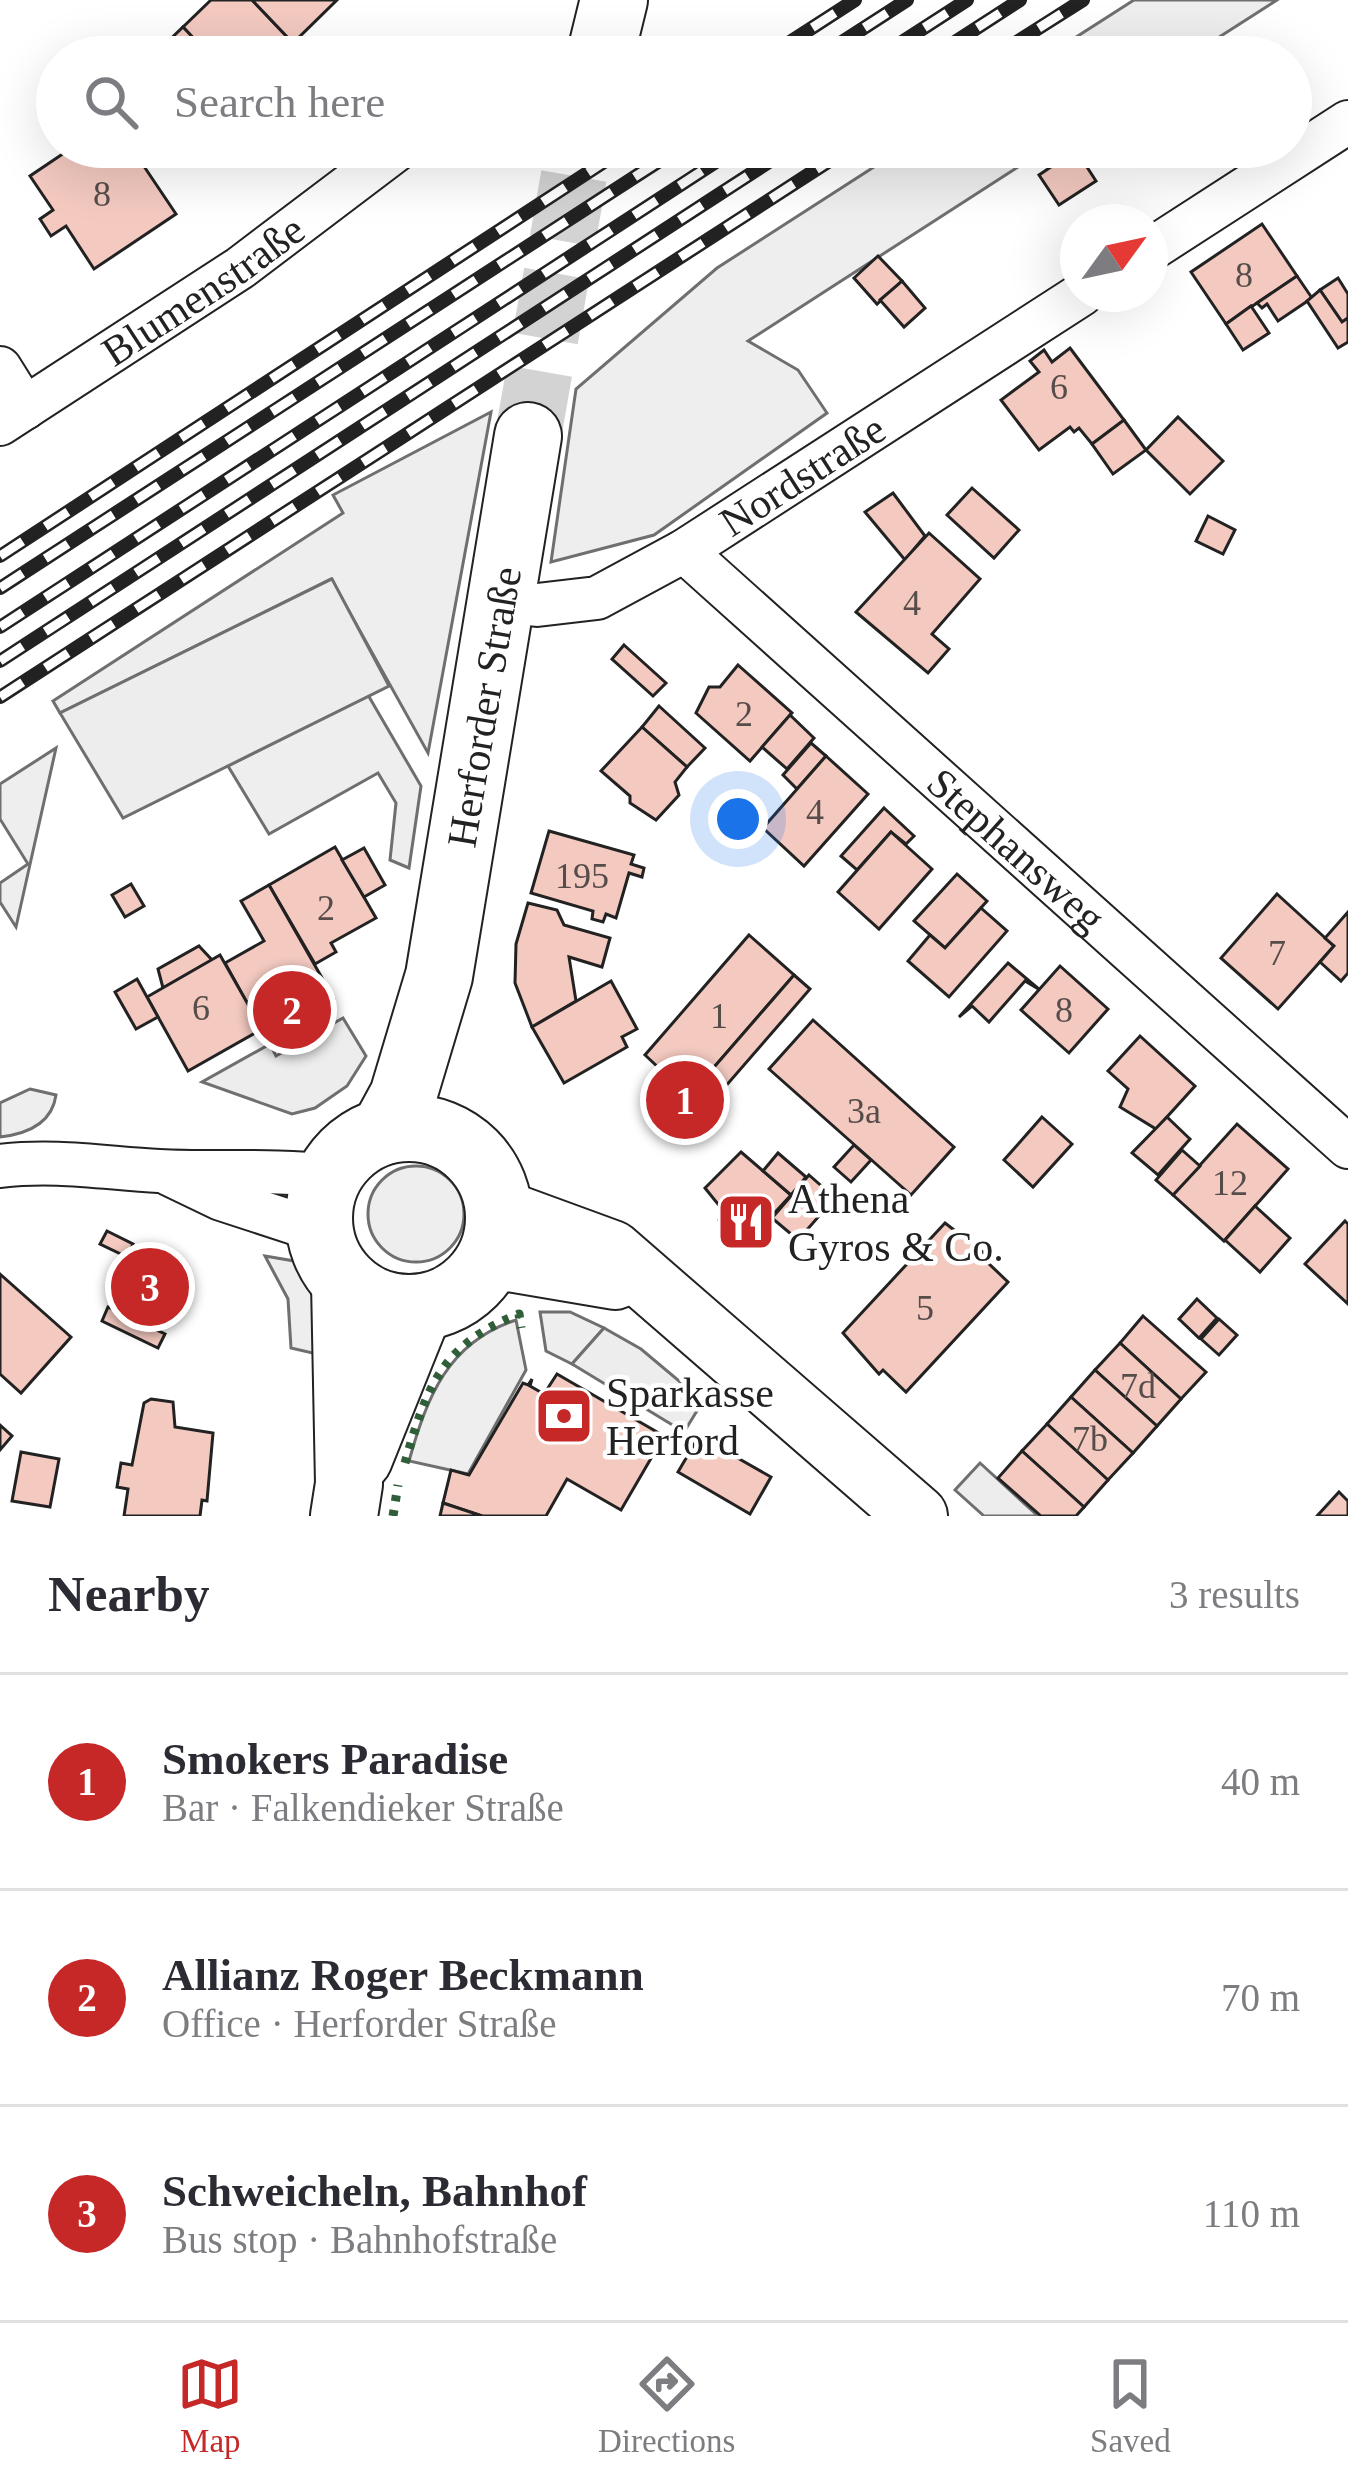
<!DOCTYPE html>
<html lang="en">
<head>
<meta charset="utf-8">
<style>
  body { margin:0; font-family:"Times New Roman",serif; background:#f7f7f7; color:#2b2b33 }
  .compass { position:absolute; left:1060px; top:204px; width:108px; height:108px; border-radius:50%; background:#fff; box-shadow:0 12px 48px #0002; rotate:57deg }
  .you { position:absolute; left:738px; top:819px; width:42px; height:42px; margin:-30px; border:9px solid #fff; border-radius:50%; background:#1a73e8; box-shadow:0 0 0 18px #1a73e833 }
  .badge { display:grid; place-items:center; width:78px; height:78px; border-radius:50%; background:#c62828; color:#fff; font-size:39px; font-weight:700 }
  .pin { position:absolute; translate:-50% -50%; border:6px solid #fff; box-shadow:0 3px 12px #0006 }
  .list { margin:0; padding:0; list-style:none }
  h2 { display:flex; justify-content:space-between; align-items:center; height:156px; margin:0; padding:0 48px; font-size:51px }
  h2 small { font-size:39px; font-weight:400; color:#7c7c81 }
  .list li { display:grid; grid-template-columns:78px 1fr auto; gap:36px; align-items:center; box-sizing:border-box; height:216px; padding:0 48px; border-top:3px solid #e1e1e2 }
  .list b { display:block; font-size:45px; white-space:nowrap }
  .list p { margin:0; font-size:39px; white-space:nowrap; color:#7c7c81 }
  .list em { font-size:39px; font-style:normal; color:#7c7c81 }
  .icon { flex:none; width:66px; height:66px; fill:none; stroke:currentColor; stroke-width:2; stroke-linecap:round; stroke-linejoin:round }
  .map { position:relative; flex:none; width:1348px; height:1516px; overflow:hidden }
  .search { position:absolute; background:#fff; box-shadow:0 12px 48px #0002; left:36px; right:36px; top:36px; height:132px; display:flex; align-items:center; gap:30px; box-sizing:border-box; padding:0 42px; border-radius:66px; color:#7c7c81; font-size:45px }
  .sheet { height:804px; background:#fff }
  nav { display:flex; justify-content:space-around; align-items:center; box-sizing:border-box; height:168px; border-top:3px solid #e1e1e2; background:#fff; font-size:33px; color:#7c7c81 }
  nav a { display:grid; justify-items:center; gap:6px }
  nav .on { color:#c62828 }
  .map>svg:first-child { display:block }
  .green { fill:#eee; stroke:#6f6f6f; stroke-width:3 }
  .parking { fill:#ededed; stroke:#6f6f6f; stroke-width:3 }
  .building { fill:#f3c9c0; stroke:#222; stroke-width:3 }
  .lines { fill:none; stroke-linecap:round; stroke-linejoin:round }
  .primary-tunnel { stroke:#d3d3d3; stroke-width:66; stroke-dasharray:66 33; stroke-linecap:butt }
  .street-casing { stroke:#222; stroke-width:46 }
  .secondary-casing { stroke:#222; stroke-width:64 }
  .primary-casing { stroke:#222; stroke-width:70 }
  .street { stroke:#fff; stroke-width:42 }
  .secondary { stroke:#fff; stroke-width:60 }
  .primary { stroke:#fff; stroke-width:66 }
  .rail-casing { stroke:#222; stroke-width:14 }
  .rail { stroke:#fff; stroke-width:9; stroke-dasharray:27; stroke-linecap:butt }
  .hedge { stroke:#2f5e38; stroke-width:9; stroke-dasharray:6 9; stroke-linecap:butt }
  .labels { text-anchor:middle; stroke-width:9; stroke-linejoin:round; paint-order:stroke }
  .number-label { font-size:36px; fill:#564c4a }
  .street-label { font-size:42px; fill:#222; stroke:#fff }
  .poi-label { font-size:42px; fill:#222; stroke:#fff; text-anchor:start }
</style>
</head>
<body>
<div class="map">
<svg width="1348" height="1516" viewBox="0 0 1348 1516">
  <rect width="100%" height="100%" fill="#fff"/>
  <g class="green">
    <path d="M1134 0H1277L1188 57H1045Z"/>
    <path d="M905 147H1049L748 341 798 370 827 413 654 535 551 562 576 389 717 268Z"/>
    <path d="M491 412 428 753 331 579 60 713 53 701 343 513 333 495Z"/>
    <path d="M368 695 421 786 409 868 390 860 396 803 378 773 269 834 228 766Z"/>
    <path d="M56 748 16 927 0 902V883L28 864 0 819V784Z"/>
    <path d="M30 1089 56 1095C52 1124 26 1134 0 1137V1103Z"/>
    <circle cx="416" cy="1214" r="48"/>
    <path d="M265 1256 294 1261 323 1299 321 1355 291 1348 288 1299Z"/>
    <path d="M540 1312H570L604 1328 572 1364 546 1351Z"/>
    <path d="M516 1320 526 1370 468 1474 409 1461C427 1397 448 1342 516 1320Z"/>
  </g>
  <g class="parking">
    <path d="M332 579 389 686 123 818 60 713Z"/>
    <path d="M343 1018 366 1056 347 1086 315 1108 292 1114 202 1082 270 1044 276 1056Z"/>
    <path d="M604 1328 641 1349 703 1401 684 1432 572 1364Z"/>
    <path d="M980 1463 1038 1516H984L955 1490Z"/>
  </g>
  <g class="building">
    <path d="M211 0H252L293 43 278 57H211L183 27Z"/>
    <path d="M252 0H337L293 43Z"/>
    <path d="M183 27 211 57H152Z"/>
    <path d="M73 147H131L176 214 94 269 66 226 51 236 40 219 53 210 30 176Z"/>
    <path d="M1076 150 1096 181 1059 205 1039 175Z"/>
    <path d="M1262 224 1297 276 1226 324 1191 272Z"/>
    <path d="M878 256 902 281 877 304 854 278Z"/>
    <path d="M1297 276 1312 298 1278 321 1267 304 1262 308 1257 303Z"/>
    <path d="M1338 278 1348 294V318L1342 322 1320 290Z"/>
    <path d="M902 281 925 308 904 327 880 300Z"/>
    <path d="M1320 290 1342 322 1348 318V342L1338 348 1307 301Z"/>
    <path d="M1251 306 1269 333 1243 350 1226 324Z"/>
    <path d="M1070 348 1124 420 1092 444 1079 428 1074 432 1070 427 1039 450 1001 400 1039 372 1030 361 1044 350 1052 362Z"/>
    <path d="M1178 417 1223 461 1190 494 1146 450Z"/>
    <path d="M1124 420 1146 450 1113 474 1092 444Z"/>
    <path d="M972 488 1019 530 994 558 947 515Z"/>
    <path d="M893 493 925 536 905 560 865 512Z"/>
    <path d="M1208 516 1235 530 1223 554 1196 541Z"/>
    <path d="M929 533 980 579 932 634 949 649 928 673 856 612Z"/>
    <path d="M624 645 666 683 653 696 612 659Z"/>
    <path d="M738 665 792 713 750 761 696 713 709 687H720Z"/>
    <path d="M659 706 705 748 687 767 642 727Z"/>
    <path d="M790 715 814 738 787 769 762 747Z"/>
    <path d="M642 727 687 767 675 782 679 795 656 820 630 803V796L601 771Z"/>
    <path d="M811 743 826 756 797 789 783 775Z"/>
    <path d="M826 756 868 794 804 866 763 828Z"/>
    <path d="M884 808 914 836 906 844 891 832 857 870 841 856Z"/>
    <path d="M549 831 634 855 631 864 644 868 642 877 629 873 616 918 606 914 603 922 592 919 593 911 531 893Z"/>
    <path d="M891 832 932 869 879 929 838 892Z"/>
    <path d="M335 847 376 918 331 943 336 952 315 964 269 885Z"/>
    <path d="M364 848 385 885 364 897 342 860Z"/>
    <path d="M957 874 987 901 945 948 914 921Z"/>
    <path d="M131 884 144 906 125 917 112 895Z"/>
    <path d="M269 885 334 999 266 1037 225 963 264 941 241 901Z"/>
    <path d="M1277 894 1334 946 1278 1009 1221 958Z"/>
    <path d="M528 903 557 910 564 925 610 938 602 967 569 957 576 1001 532 1027 515 983 516 944Z"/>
    <path d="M981 908 1007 931 949 997 908 961 930 935 945 948Z"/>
    <path d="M1348 912V973L1341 981 1320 962 1334 946 1325 938Z"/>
    <path d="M749 935 794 975 689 1096 645 1055Z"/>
    <path d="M199 946 212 960 163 988 158 969Z"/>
    <path d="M220 955 262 1029 188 1071 147 997Z"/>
    <path d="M1008 963 1040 990 1025 981 989 1022 972 1006 959 1017Z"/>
    <path d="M1060 966 1108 1009 1069 1053 1021 1010Z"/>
    <path d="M794 975 810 989 705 1110 689 1096Z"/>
    <path d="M137 979 158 1017 136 1029 115 992Z"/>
    <path d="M611 981 637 1029 622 1037 627 1047 564 1083 532 1027Z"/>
    <path d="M813 1020 954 1147 911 1195 769 1069Z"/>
    <path d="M1140 1036 1195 1086 1156 1129 1120 1107 1128 1089 1108 1071Z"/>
    <path d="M1042 1117 1072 1144 1033 1187 1004 1160Z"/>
    <path d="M1167 1117 1190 1139 1158 1175 1132 1153Z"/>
    <path d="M1237 1124 1288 1169 1224 1241 1173 1195Z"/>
    <path d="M854 1145 871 1160 851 1182 834 1167Z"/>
    <path d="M1182 1150 1200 1166 1173 1195 1156 1180Z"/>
    <path d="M741 1152 791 1195 746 1244 719 1220 722 1209 705 1188Z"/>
    <path d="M778 1153 806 1177 791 1195 763 1171Z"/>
    <path d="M809 1175 835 1198 798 1240 772 1218Z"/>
    <path d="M1255 1206 1290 1238 1260 1272 1225 1240Z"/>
    <path d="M1345 1221 1348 1224V1304L1305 1264Z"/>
    <path d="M945 1223 988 1256 985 1260 1008 1282 906 1392 883 1370 879 1374 843 1333Z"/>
    <path d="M107 1231 133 1244 127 1257 100 1244Z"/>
    <path d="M0 1274 71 1337 21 1393 0 1374Z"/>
    <path d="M1197 1299 1217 1318 1199 1338 1179 1319Z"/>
    <path d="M108 1307 165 1334 158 1348 102 1321Z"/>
    <path d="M1143 1316 1206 1372 1181 1399 1120 1343Z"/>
    <path d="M1219 1319 1237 1335 1219 1355 1201 1339Z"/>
    <path d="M1120 1343 1181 1399 1157 1426 1095 1370Z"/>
    <path d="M1095 1370 1157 1426 1133 1453 1071 1397Z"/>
    <path d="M557 1374 664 1436 621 1510 567 1479 546 1516H482L443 1503 451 1470 469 1475 523 1383 528 1385 532 1379 530 1386 544 1394Z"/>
    <path d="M1071 1397 1133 1453 1108 1480 1047 1424Z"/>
    <path d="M151 1399 173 1402 175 1427 213 1433 207 1501 202 1500 200 1516H124L128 1489 117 1487 121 1463 132 1465 144 1403Z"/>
    <path d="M1047 1424 1108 1480 1084 1507 1022 1451Z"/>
    <path d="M0 1425 12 1436 0 1450Z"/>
    <path d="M699 1436 771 1477 750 1514 678 1472Z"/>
    <path d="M1022 1451 1084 1507 1076 1516H1041L998 1478Z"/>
    <path d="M21 1452 59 1459 50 1507 12 1501Z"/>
    <path d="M1339 1492 1348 1501V1516H1317Z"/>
    <path d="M443 1503 482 1516H440Z"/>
  </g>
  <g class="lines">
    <path class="primary-tunnel" d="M528 436 579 147"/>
    <defs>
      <g id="street">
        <path d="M1150 250 1348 122"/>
        <path d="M0 368 25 408"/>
        <path id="s1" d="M0 424 240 268 400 147"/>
        <path id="s2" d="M684 551 1348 1147"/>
        <path id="s3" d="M501 601 537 605 597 598 684 551 1082 294"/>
        <path d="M0 1166C54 1159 105 1168 159 1171 217 1174 272 1169 329 1176"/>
        <path d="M169 1174 221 1199 319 1231"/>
      </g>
      <g id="secondary">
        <path d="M500 1210 612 1251 917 1516"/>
        <path d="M491 1258 615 1279"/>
      </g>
      <g id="primary">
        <path d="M600 57 614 0"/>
        <circle cx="409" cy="1218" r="90"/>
        <path id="s4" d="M384 1131 403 1096 439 976 528 436"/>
        <path d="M359 1458 419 1309"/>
        <path d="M344 1516 349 1484 345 1282"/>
      </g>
    </defs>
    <use href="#street" class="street-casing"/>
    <use href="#secondary" class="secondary-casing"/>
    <use href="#primary" class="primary-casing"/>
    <use href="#street" class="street"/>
    <use href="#secondary" class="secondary"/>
    <use href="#primary" class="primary"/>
    <defs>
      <g id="rail">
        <path d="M767 57 855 0"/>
        <path d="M819 57 907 0"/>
        <path d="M879 57 967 0"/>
        <path d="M932 57 1020 0"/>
        <path d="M993 57 1083 0"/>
        <path d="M0 556 627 147"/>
        <path d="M0 588 681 147"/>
        <path d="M0 627 739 147"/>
        <path d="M0 661 792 147"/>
        <path d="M0 697 851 147"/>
      </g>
    </defs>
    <use href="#rail" class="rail-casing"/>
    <use href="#rail" class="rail"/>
    <g class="hedge">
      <path d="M405 1463C427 1387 441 1345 519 1314L521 1328"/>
      <path d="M393 1516 398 1485"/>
    </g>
  </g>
  <defs>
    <symbol id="restaurant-square" viewBox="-11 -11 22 22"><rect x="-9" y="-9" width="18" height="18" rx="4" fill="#c62828" stroke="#fff"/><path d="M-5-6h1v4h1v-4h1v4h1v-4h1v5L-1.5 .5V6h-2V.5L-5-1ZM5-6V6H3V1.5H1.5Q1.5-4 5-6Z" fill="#fff"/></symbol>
    <symbol id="bank-square" viewBox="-11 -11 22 22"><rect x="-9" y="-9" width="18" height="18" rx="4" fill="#c62828" stroke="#fff"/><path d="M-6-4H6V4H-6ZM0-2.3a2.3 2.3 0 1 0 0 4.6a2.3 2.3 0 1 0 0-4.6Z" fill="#fff"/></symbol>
  </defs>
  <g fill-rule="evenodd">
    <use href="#restaurant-square" x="713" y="1189" width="66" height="66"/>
    <use href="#bank-square" x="531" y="1383" width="66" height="66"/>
  </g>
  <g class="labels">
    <g class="number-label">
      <text x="102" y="206">8</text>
      <text x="1244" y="287">8</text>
      <text x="1059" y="399">6</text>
      <text x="912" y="615">4</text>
      <text x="744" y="726">2</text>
      <text x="815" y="824">4</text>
      <text x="582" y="888">195</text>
      <text x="326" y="920">2</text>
      <text x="1277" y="965">7</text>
      <text x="201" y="1020">6</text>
      <text x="1064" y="1022">8</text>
      <text x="719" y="1028">1</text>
      <text x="864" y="1123">3a</text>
      <text x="1230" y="1195">12</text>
      <text x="925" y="1320">5</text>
      <text x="1138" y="1398">7d</text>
      <text x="1090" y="1451">7b</text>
    </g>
    <g class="street-label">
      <text dy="15" stroke="none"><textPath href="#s1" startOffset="243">Blumenstraße</textPath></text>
      <text dy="15" stroke="none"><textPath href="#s3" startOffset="336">Nordstraße</textPath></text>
      <text dy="15" stroke="none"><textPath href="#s4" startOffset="438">Herforder Straße</textPath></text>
      <text dy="15" stroke="none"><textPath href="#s2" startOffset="447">Stephansweg</textPath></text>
    </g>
    <g class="poi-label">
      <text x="788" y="1213">Athena<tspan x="788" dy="48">Gyros &amp; Co.</tspan></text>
      <text x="606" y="1407">Sparkasse<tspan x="606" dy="48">Herford</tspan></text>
    </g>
  </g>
</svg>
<svg class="compass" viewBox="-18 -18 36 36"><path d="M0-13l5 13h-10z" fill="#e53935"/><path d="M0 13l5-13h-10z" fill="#7c7c81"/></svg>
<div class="you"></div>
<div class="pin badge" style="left:685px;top:1100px">1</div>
<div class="pin badge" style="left:292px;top:1010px">2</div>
<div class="pin badge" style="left:150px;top:1287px">3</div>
<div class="search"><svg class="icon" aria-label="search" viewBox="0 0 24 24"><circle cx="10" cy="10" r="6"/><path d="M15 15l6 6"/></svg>Search here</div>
</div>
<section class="sheet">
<h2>Nearby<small>3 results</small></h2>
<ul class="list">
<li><span class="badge">1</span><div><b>Smokers Paradise</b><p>Bar · Falkendieker Straße</p></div><em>40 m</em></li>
<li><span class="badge">2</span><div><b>Allianz Roger Beckmann</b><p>Office · Herforder Straße</p></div><em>70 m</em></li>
<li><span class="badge">3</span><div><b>Schweicheln, Bahnhof</b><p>Bus stop · Bahnhofstraße</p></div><em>110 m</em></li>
</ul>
</section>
<nav>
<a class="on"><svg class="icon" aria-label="map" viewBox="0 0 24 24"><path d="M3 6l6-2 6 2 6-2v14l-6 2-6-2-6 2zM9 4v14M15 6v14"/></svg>Map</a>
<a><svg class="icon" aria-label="directions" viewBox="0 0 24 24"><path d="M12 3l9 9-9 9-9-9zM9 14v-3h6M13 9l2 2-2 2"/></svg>Directions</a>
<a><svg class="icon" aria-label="saved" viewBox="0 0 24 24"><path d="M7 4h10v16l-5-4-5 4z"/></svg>Saved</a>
</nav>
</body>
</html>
